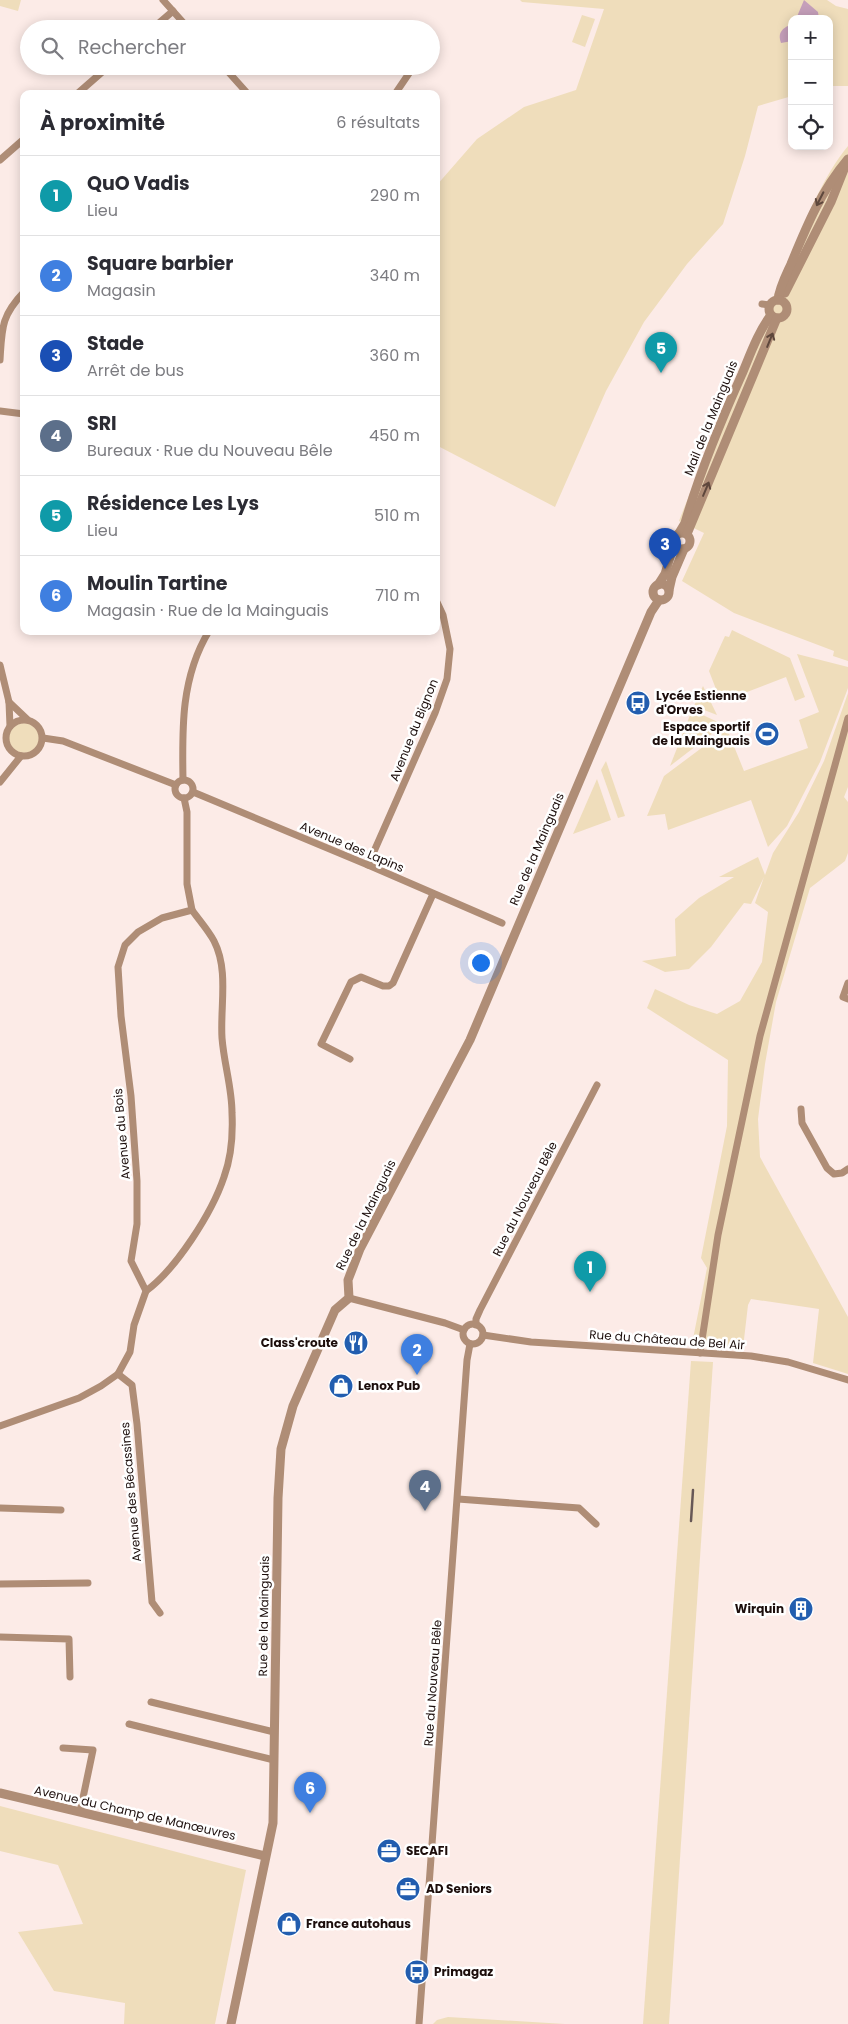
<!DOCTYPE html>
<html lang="fr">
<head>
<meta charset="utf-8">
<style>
  body { margin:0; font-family:Poppins,sans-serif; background:#f7f7f7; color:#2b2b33 }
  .controls { position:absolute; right:15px; top:15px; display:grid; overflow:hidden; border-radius:10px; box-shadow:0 2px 12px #0003 }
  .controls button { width:45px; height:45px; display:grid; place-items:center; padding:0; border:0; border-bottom:1px solid #e1e1e2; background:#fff; color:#2b2b33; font:25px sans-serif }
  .you { position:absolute; left:480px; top:962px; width:18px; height:18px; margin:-12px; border:4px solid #fff; border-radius:50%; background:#1a73e8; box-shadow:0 0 0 8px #1a73e833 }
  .badge { display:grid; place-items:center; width:32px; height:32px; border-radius:50%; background:#ea580c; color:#fff; font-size:16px; font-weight:700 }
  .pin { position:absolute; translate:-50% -41px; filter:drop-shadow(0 1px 2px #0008) }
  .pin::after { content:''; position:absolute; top:26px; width:18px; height:15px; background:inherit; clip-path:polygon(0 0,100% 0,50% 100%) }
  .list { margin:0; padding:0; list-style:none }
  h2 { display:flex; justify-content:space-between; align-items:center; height:65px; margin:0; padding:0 20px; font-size:21px }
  h2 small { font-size:16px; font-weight:400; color:#7c7c81 }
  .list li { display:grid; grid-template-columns:32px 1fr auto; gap:15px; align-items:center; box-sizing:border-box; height:80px; padding:0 20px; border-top:1px solid #e1e1e2 }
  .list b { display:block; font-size:19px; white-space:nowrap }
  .list p { margin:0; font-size:16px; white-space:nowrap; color:#7c7c81 }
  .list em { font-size:16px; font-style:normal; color:#7c7c81 }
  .icon { flex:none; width:28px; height:28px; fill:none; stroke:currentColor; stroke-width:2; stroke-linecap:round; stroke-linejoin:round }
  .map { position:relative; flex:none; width:848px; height:2024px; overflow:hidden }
  .search { position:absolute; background:#fff; box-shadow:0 2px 12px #0003; left:20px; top:20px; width:420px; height:55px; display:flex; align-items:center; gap:12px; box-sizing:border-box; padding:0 18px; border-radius:28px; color:#7c7c81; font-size:19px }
  .panel { position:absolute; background:#fff; box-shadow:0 2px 12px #0003; left:20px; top:90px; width:420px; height:545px; border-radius:10px }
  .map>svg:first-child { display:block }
  .green { fill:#efddbb }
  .water { fill:#c59fba }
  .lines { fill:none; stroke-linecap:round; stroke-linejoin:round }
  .minor { stroke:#af8d76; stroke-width:7 }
  .tertiary { stroke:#af8d76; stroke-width:9 }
  .rail { stroke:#675856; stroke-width:2.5 }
  .oneway { stroke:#5e473c }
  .labels { text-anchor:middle; stroke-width:5; stroke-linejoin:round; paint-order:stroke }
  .street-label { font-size:12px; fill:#1c0e0c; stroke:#fff }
  .poi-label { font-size:12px; font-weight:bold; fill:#1c0e0c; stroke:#fff; text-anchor:start }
</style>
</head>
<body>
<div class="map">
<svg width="848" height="2024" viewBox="0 0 848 2024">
  <rect width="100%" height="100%" fill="#fcebe7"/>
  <g class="green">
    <path d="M0 0H21L18 11 0 6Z"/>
    <path d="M520 0H827L836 6 848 9V86H829V19H792V96L758 106 745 156 723 224 687 264 644 322 606 391 555 507 436 445V186L477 139 524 107 576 90 604 9 522 2Z"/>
    <path d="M582 15 595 19 585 47 572 42Z"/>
    <path d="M848 146V661L833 656 834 651 734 613 682 581 704 533 679 521C711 438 747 356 783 275 801 233 819 181 848 146Z"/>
    <path d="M732 630 790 658 805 697 795 701 786 677 721 702 709 671 725 636 729 637Z"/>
    <path d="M797 654 848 667V688L820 762 787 826 768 847 751 800 668 830 665 814 647 816 664 776 727 729 744 771 808 748 799 720 819 712Z"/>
    <path d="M703 686 717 715 694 706Z"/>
    <path d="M848 693V787L844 797 848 802V853L845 861 810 888 776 1002 765 1064 758 1119 760 1157 848 1317V1374L813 1363 819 1309 751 1299 748 1305 743 1348 692 1344 707 1268 701 1258 727 1126 728 1060 647 1008 655 989 689 1005 717 1014 740 1001 762 962 768 912 755 903 764 877 751 904 744 903 711 947 689 969 665 972 642 961 676 956 675 919 699 898 734 877H719L758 857 765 875 773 853 799 812 824 761Z"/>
    <path d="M692 710 720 723 722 726 670 766Z"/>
    <circle cx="24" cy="738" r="15"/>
    <path d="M606 761 625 816 618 818 601 770Z"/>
    <path d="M597 779 611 820 573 834Z"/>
    <path d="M691 1361 713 1362 669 2024H643Z"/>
    <path d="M0 1806 246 1870 215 2024H124L125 2003 54 1991 18 1932 83 1924 58 1865 0 1851Z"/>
    <path d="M448 2017 565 2024H433L437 2020Z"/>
  </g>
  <g class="water">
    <path d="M804 0 818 12 819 19H796Z"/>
    <path d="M792 24V41L781 43C777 32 783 28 792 24Z"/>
  </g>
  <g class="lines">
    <g class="minor">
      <path d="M163 0 189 29"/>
      <path d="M152 29 173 11"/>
      <path d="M223 66 248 94"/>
      <path d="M77 94 109 66"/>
      <path d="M395 94 414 66"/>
      <path d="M0 160 24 139"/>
      <path d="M762 304 769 305"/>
      <path d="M0 360C2 328 1 316 24 292"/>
      <path d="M0 411 24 414"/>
      <path d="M0 665 9 702 10 726"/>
      <path d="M9 702 28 720"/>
      <circle cx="24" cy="738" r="18"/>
      <path d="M43 738 63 741 176 785"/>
      <path d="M183 780C182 728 181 677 209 631"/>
      <circle cx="184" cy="789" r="9"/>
      <path d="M0 782 21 756"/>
      <path d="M193 792 368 865 502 923"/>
      <path d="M368 865 435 713 447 679 450 649 443 615 436 600"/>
      <path d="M848 983 843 997 848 999"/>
      <path d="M350 1059 321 1044 351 982 361 977 383 986H389L393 983 433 894"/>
      <path d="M801 1109 802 1123 827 1168 834 1174 842 1173 848 1169"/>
      <path d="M146 1291C176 1269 212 1213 224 1177 231 1158 233 1134 232 1113 232 1088 224 1064 222 1038 220 1007 229 970 214 941 208 930 199 920 192 910"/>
      <path d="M349 1298 445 1323 464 1330"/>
      <circle cx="473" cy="1334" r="10"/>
      <path d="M476 1325V1319L480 1310 597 1085"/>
      <path d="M483 1335 531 1342 751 1356 788 1362 848 1380"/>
      <path d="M700 1353 718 1235 760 1036 848 718"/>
      <path d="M118 1374 132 1385 137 1424 152 1602 160 1613"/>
      <path d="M0 1426 79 1398 101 1386 118 1374 130 1352 134 1325 146 1291 131 1261 137 1224V1181L131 1096 121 1016 118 967 125 945 138 932 162 918 192 910 187 884V812L184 798"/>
      <path d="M458 1499 579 1508 596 1524"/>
      <path d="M0 1508 61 1510"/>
      <path d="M0 1584 88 1583"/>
      <path d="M0 1637 69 1639 70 1677"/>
      <path d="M151 1702 274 1732"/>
      <path d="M129 1724 274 1760"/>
      <path d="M63 1748 93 1750 80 1812"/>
      <path d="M419 2024 467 1360 470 1344"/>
    </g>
    <g class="tertiary">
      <path d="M785 293 831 202 845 167"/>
      <path d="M778 300C779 288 786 275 791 264 807 225 821 191 848 159"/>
      <circle cx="778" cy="309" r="9"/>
      <circle cx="682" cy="541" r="8"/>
      <path d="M679 533 685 523C700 471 720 423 742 374 750 355 758 332 771 315"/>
      <path d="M687 534 777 318"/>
      <circle cx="661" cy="592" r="8"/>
      <path d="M658 585 665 574 674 544"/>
      <path d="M669 590 672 577 684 549"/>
      <path d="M0 1793 265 1856"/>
      <path d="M231 2024 273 1823 278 1498 281 1449 293 1406 335 1310 349 1298 348 1280 360 1249 470 1040 651 612 659 600"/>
    </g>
    <path class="rail" d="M691 1521 693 1490"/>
  </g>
  <defs><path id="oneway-shaft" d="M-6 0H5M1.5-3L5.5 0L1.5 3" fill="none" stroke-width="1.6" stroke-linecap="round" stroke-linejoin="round" transform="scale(1.25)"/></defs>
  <g class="oneway">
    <use href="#oneway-shaft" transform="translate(820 199) rotate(117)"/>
    <use href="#oneway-shaft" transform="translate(770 340) rotate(-68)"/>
    <use href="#oneway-shaft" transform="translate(706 489) rotate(-67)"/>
  </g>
  <defs>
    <symbol id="bus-disc" viewBox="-11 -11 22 22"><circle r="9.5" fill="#225daf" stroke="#fff"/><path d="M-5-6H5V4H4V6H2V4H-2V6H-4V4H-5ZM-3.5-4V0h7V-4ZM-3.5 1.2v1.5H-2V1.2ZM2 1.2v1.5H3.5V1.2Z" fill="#fff"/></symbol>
    <symbol id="stadium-disc" viewBox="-11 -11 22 22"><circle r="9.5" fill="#225daf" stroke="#fff"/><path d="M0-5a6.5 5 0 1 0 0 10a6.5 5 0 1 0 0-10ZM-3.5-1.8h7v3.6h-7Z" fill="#fff"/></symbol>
    <symbol id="restaurant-disc" viewBox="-11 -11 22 22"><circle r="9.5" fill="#225daf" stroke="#fff"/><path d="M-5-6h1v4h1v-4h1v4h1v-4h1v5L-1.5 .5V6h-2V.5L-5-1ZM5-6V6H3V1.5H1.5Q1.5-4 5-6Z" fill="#fff"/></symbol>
    <symbol id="shop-disc" viewBox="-11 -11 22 22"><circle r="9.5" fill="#225daf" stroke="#fff"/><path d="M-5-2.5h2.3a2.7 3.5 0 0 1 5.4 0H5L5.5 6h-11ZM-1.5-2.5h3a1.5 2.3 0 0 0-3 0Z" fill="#fff"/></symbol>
    <symbol id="building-disc" viewBox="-11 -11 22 22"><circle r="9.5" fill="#225daf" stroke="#fff"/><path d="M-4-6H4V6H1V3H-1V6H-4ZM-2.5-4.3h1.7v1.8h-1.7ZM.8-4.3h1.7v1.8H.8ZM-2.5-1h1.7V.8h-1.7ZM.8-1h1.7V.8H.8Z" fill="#fff"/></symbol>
    <symbol id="office-disc" viewBox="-11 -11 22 22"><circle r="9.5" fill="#225daf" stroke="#fff"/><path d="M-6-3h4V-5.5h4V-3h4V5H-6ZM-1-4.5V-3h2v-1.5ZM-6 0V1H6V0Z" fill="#fff"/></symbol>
  </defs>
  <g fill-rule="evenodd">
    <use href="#bus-disc" x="624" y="689" width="28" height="28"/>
    <use href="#stadium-disc" x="753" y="720" width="28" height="28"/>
    <use href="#restaurant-disc" x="342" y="1329" width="28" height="28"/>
    <use href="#shop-disc" x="327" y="1372" width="28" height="28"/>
    <use href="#building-disc" x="787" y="1595" width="28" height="28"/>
    <use href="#office-disc" x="375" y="1837" width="28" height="28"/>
    <use href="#office-disc" x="394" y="1875" width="28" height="28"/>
    <use href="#shop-disc" x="275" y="1910" width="28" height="28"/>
    <use href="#bus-disc" x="403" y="1958" width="28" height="28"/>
  </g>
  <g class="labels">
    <g class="street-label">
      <text transform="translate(711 418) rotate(-68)" y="4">Mail de la Mainguais</text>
      <text transform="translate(414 730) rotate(-68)" y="4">Avenue du Bignon</text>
      <text transform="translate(352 847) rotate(23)" y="4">Avenue des Lapins</text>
      <text transform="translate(537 849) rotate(-67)" y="4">Rue de la Mainguais</text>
      <text transform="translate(122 1134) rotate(-95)" y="4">Avenue du Bois</text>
      <text transform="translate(525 1199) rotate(-63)" y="4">Rue du Nouveau Bêle</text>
      <text transform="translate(366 1215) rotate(-64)" y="4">Rue de la Mainguais</text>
      <text transform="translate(667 1340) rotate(4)" y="4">Rue du Château de Bel Air</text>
      <text transform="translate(131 1492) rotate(-95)" y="4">Avenue des Bécassines</text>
      <text transform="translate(264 1616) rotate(-89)" y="4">Rue de la Mainguais</text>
      <text transform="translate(433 1683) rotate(-86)" y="4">Rue du Nouveau Bêle</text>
      <text transform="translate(135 1813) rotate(13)" y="4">Avenue du Champ de Manœuvres</text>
    </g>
    <g class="poi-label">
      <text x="656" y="700">Lycée Estienne<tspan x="656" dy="14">d'Orves</tspan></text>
      <text x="750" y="731" text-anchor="end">Espace sportif<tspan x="750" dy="14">de la Mainguais</tspan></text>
      <text x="338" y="1347" text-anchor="end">Class'croute</text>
      <text x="358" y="1390">Lenox Pub</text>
      <text x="784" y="1613" text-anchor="end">Wirquin</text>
      <text x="406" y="1855">SECAFI</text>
      <text x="426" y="1893">AD Seniors</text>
      <text x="306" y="1928">France autohaus</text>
      <text x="434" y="1976">Primagaz</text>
    </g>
  </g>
</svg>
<div class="controls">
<button>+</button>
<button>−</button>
<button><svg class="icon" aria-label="locate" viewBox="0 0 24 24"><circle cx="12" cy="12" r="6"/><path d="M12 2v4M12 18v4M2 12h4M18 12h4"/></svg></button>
</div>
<div class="you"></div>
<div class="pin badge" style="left:590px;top:1292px;background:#0f9aa8">1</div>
<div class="pin badge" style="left:417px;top:1375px;background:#3f7fe0">2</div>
<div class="pin badge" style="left:665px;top:569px;background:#1a4fb4">3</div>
<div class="pin badge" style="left:425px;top:1511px;background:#5c6f8a">4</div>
<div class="pin badge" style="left:661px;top:373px;background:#0f9aa8">5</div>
<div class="pin badge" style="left:310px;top:1813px;background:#3f7fe0">6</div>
<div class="search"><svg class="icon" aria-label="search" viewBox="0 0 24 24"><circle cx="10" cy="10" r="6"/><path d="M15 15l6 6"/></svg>Rechercher</div>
<section class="panel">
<h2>À proximité<small>6 résultats</small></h2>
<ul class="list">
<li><span class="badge" style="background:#0f9aa8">1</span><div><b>QuO Vadis</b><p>Lieu</p></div><em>290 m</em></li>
<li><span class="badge" style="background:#3f7fe0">2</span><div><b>Square barbier</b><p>Magasin</p></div><em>340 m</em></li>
<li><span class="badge" style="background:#1a4fb4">3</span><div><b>Stade</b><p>Arrêt de bus</p></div><em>360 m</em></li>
<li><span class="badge" style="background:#5c6f8a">4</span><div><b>SRI</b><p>Bureaux · Rue du Nouveau Bêle</p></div><em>450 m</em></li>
<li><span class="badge" style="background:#0f9aa8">5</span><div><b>Résidence Les Lys</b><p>Lieu</p></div><em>510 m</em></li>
<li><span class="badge" style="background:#3f7fe0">6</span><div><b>Moulin Tartine</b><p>Magasin · Rue de la Mainguais</p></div><em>710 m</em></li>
</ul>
</section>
</div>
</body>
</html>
